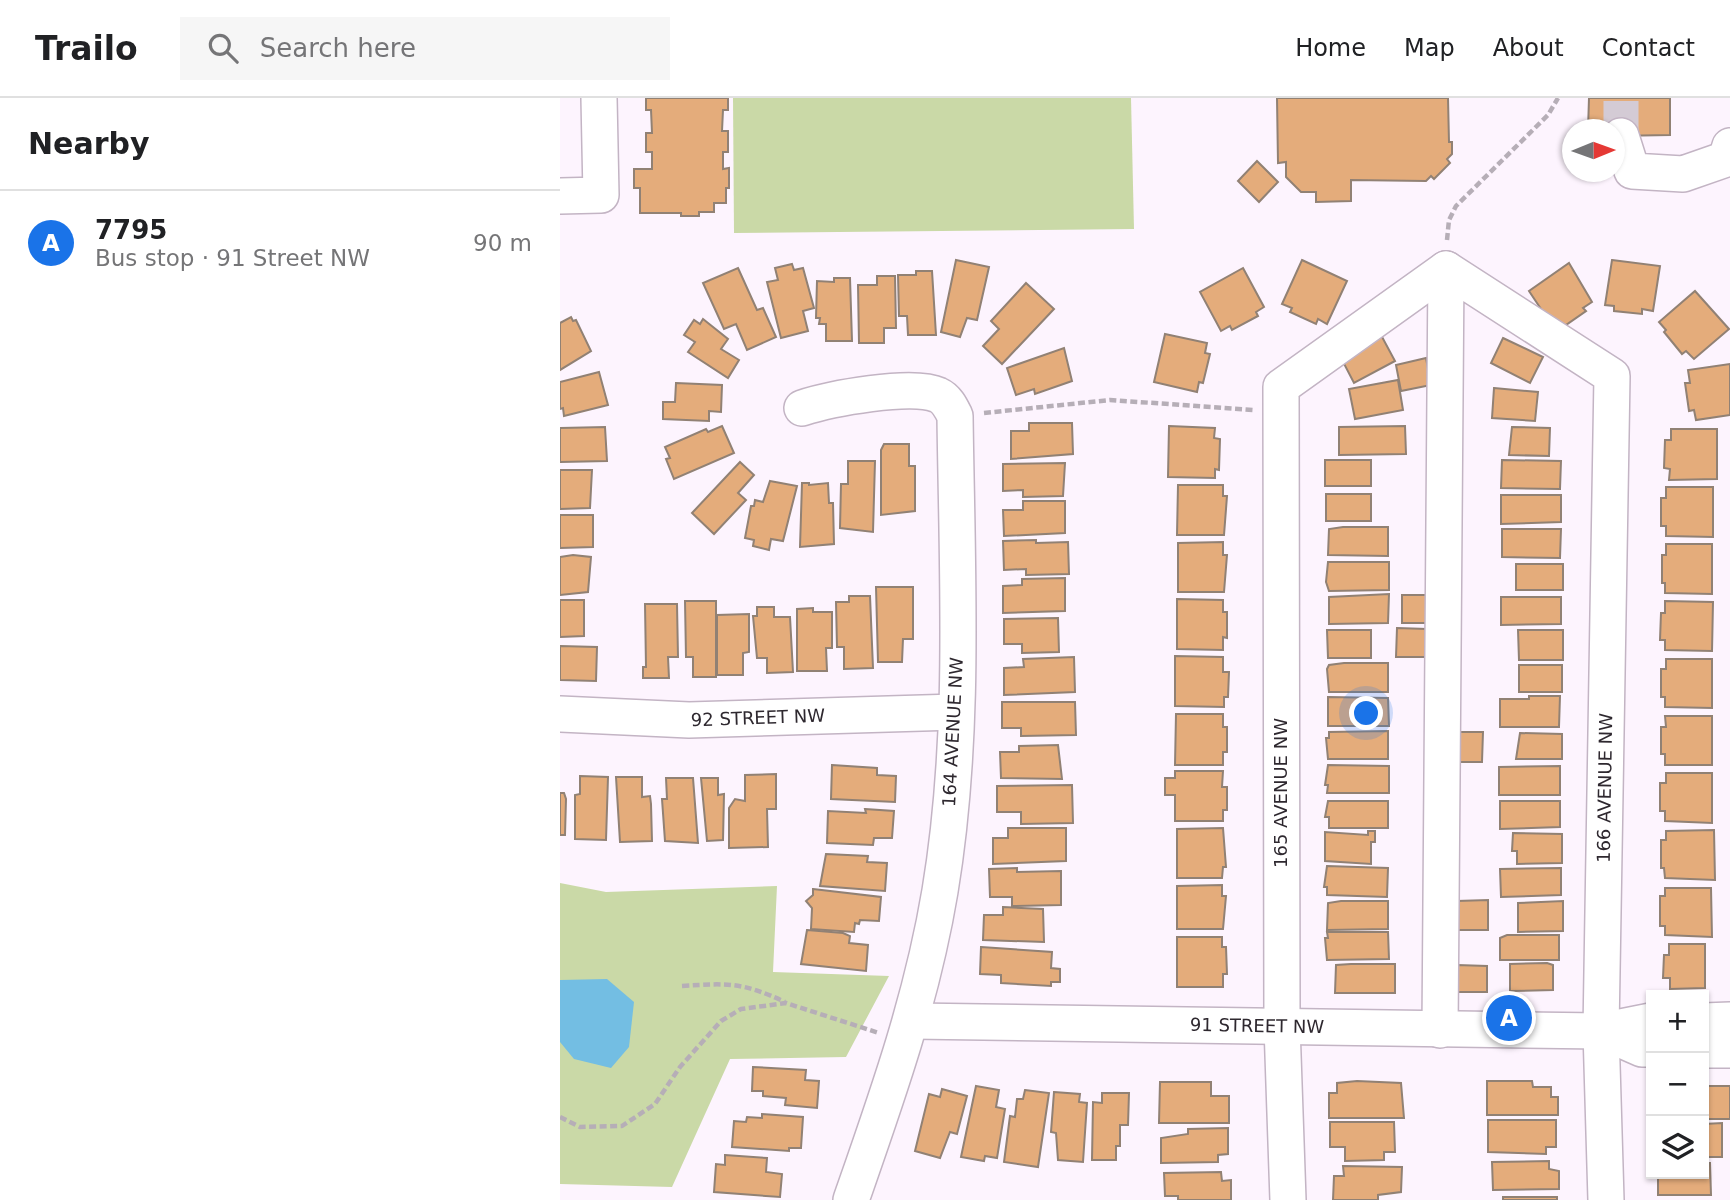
<!DOCTYPE html>
<html lang="en">
<head>
<meta charset="utf-8">
<style>
  body { margin:0; font-family:"DejaVu Sans",sans-serif; background:#f6f6f6; color:#202124 }
  .controls { position:absolute; right:21px; bottom:21px; display:grid; overflow:hidden; border-radius:0px; box-shadow:0 2px 5px #0004 }
  .controls button { width:63px; height:63px; display:grid; place-items:center; padding:0; border:0; border-bottom:2px solid #e0e0e0; background:#fff; color:#202124; font:35px sans-serif }
  .compass { position:absolute; left:1002px; top:21px; width:63px; height:63px; border-radius:50%; background:#fff; box-shadow:0 2px 5px #0004; rotate:89deg }
  .you { position:absolute; left:807px; top:616px; width:24px; height:24px; margin:-18px; border:5px solid #fff; border-radius:50%; background:#1a73e8; box-shadow:0 0 0 10px #1a73e833 }
  .badge { display:grid; place-items:center; width:46px; height:46px; border-radius:50%; background:#1a73e8; color:#fff; font-size:23px; font-weight:700 }
  .pin { position:absolute; translate:-50% -50%; border:4px solid #fff; box-shadow:0 2px 7px #0006 }
  .list { margin:0; padding:0; list-style:none }
  h2 { display:flex; justify-content:space-between; align-items:center; height:91px; margin:0; padding:0 28px; font-size:30px }
  h2 small { font-size:23px; font-weight:400; color:#757577 }
  .list li { display:grid; grid-template-columns:46px 1fr auto; gap:21px; align-items:center; box-sizing:border-box; height:105px; padding:0 28px; border-top:2px solid #e0e0e0 }
  .list b { display:block; font-size:26px; white-space:nowrap }
  .list p { margin:0; font-size:23px; white-space:nowrap; color:#757577 }
  .list em { font-size:23px; font-style:normal; color:#757577 }
  .icon { flex:none; width:38px; height:38px; fill:none; stroke:currentColor; stroke-width:2; stroke-linecap:round; stroke-linejoin:round }
  .map { position:relative; flex:none; width:1170px; height:1102px; overflow:hidden }
  header { display:flex; align-items:center; gap:42px; box-sizing:border-box; height:98px; padding:0 35px; background:#fff; border-bottom:2px solid #e0e0e0 }
  header strong { font-size:33px }
  nav { display:flex; gap:38px; margin-inline-start:auto; font-size:24px }
  .search { width:490px; height:63px; background:#f6f6f6; display:flex; align-items:center; gap:18px; box-sizing:border-box; padding:0 24px; border-radius:0px; color:#757577; font-size:26px }
  main { display:flex }
  aside { flex:1; background:#fff }
  .map>svg:first-child { display:block }
  .green { fill:#cad9a7 }
  .water { fill:#73bee3 }
  .building { fill:#e4ac7b; stroke:#918174; stroke-width:2 }
  .lines { fill:none; stroke-linecap:round; stroke-linejoin:round }
  .minor-tunnel { stroke:#d4cbd5; stroke-width:35; stroke-dasharray:35 18; stroke-linecap:butt }
  .minor-casing { stroke:#c3b4c4; stroke-width:38 }
  .path { stroke:#b6aeb7; stroke-width:4.5; stroke-dasharray:7 3.5; stroke-linecap:butt }
  .minor { stroke:#fff; stroke-width:35 }
  .labels { text-anchor:middle; stroke-width:5; stroke-linejoin:round; paint-order:stroke }
  .street-label { font-size:18px; fill:#2e282f; stroke:#fff }
</style>
</head>
<body>
<header>
<strong>Trailo</strong>
<div class="search"><svg class="icon" aria-label="search" viewBox="0 0 24 24"><circle cx="10" cy="10" r="6"/><path d="M15 15l6 6"/></svg>Search here</div>
<nav><a>Home</a><a>Map</a><a>About</a><a>Contact</a></nav>
</header>
<main>
<aside>
<h2>Nearby<small></small></h2>
<ul class="list">
<li><span class="badge">A</span><div><b>7795</b><p>Bus stop · 91 Street NW</p></div><em>90 m</em></li>
</ul>
</aside>
<div class="map">
<svg width="1170" height="1102" viewBox="0 0 1170 1102">
  <rect width="100%" height="100%" fill="#fdf4fe"/>
  <g class="green">
    <path d="M173 0H571L574 131 174 135Z"/>
    <path d="M0 785 46 794 217 788 213 874 329 878 286 959 170 961 112 1089 0 1086Z"/>
  </g>
  <path class="water" d="M47 881 74 904 69 949 51 970 14 961 0 944V882Z"/>
  <g class="building">
    <path d="M86 0H168V12H163L162 33H168V54H163V71L169 70V90H166V105H154V114H139V118H121V115H80V90H74V71H92V54H86V35H92L91 12H86Z"/>
    <path d="M717 0H888L889 44H892V56L887 61 890 65 874 81 871 78 866 83 791 82V103L756 104V94H741L726 79V64L718 65Z"/>
    <path d="M1029 0H1110V37L1054 38V32H1028Z"/>
    <path d="M697 63 718 84 699 104 678 83Z"/>
    <path d="M396 162 429 169 417 222 407 220 400 239 381 234Z"/>
    <path d="M742 162 787 183 767 226 758 221 756 226 730 214 732 210 722 206Z"/>
    <path d="M1052 162 1100 168 1093 213 1082 211V216L1054 213V208L1045 207Z"/>
    <path d="M1009 165 1032 204 1023 210 1026 213 1003 229 989 223 969 193Z"/>
    <path d="M232 166 234 172 243 170 254 210 243 213 248 233 221 240 207 184 218 182 215 170Z"/>
    <path d="M178 170 197 212 203 210 216 239 187 252 176 226 164 231 143 185Z"/>
    <path d="M683 170 704 209 696 214 698 218 672 232 670 228 661 233 640 194Z"/>
    <path d="M356 173H372L376 237H348L347 218H339L338 177H356Z"/>
    <path d="M317 178H335L336 230H324V245H299L298 187H317Z"/>
    <path d="M274 180H290L292 243H266V226H259L260 220H256L257 183 274 184Z"/>
    <path d="M466 185 494 211 442 266 423 248 439 231 431 223Z"/>
    <path d="M1135 193 1169 231 1134 261 1126 253 1122 256 1104 234 1106 232 1099 224Z"/>
    <path d="M11 219 13 223 16 222 31 253 0 272V225Z"/>
    <path d="M143 221 168 241 161 251 179 262 168 280 128 254 135 244 124 237 134 222 140 226Z"/>
    <path d="M605 236 647 245 645 255 650 256 643 285 639 284 637 294 594 284Z"/>
    <path d="M821 237 835 263 794 285 780 258Z"/>
    <path d="M943 240 983 259 970 285 931 265Z"/>
    <path d="M504 250 512 283 475 296 474 291 456 297 447 270Z"/>
    <path d="M866 260 871 287 841 293 836 267Z"/>
    <path d="M1170 266V317L1136 322 1134 312 1129 313 1125 285H1130L1128 272Z"/>
    <path d="M39 274 48 307 4 318 3 310 0 311V284Z"/>
    <path d="M838 282 843 312 795 321 789 291Z"/>
    <path d="M116 285 162 287 161 314 149 313V323L103 321V304H115Z"/>
    <path d="M934 290 978 294 975 323 932 320Z"/>
    <path d="M469 325H512L513 356 451 361V333H469Z"/>
    <path d="M162 328 174 355 114 381 106 361 110 360 105 349 146 331 148 334Z"/>
    <path d="M609 328 655 330 654 340 660 341 659 372 655 371V380L608 379Z"/>
    <path d="M845 328 846 356 779 357V329Z"/>
    <path d="M45 329 47 363 0 364V330Z"/>
    <path d="M952 329 990 330 989 358 949 357Z"/>
    <path d="M1111 331H1157V381L1109 382 1110 371 1104 370 1105 342H1111Z"/>
    <path d="M324 346H349V368H355V413L321 417V352Z"/>
    <rect x="765" y="362" width="46" height="26"/>
    <path d="M942 362 1001 363 1000 391 941 390Z"/>
    <path d="M288 363H315L313 434 280 430 281 386H288Z"/>
    <path d="M180 364 194 377 178 395 186 402 154 436 132 415Z"/>
    <path d="M505 365 503 398 463 399V392L443 393V366Z"/>
    <path d="M0 372H32L30 410 0 411Z"/>
    <path d="M210 383 237 388 223 443 211 441 209 452 193 448 194 442 185 440 191 408H194L195 402 203 404Z"/>
    <path d="M242 385H249V387L268 385 269 405H273L274 446 240 449Z"/>
    <path d="M618 387H663V398H667L664 437H617Z"/>
    <path d="M1106 389H1153V439L1106 438V428H1101V400H1106Z"/>
    <rect x="766" y="396" width="45" height="27"/>
    <path d="M941 397H1001V424L941 426Z"/>
    <path d="M463 403H505V435L444 438 443 412H463Z"/>
    <path d="M0 417H33V449L0 450Z"/>
    <path d="M783 429H828V458L768 457 769 431Z"/>
    <path d="M942 431H1001L1000 460 942 459Z"/>
    <path d="M476 442V445L508 444 509 476 466 477V471L444 472 443 443Z"/>
    <path d="M663 444V457H667L664 494H618V445Z"/>
    <path d="M1106 446H1152V496L1105 495V485H1102V457H1106Z"/>
    <path d="M13 457 31 459 28 494 0 497V459Z"/>
    <path d="M768 464H829V492L769 493 766 484Z"/>
    <rect x="956" y="466" width="47" height="26"/>
    <path d="M505 480V513L443 515V488L462 487V481Z"/>
    <path d="M316 489H353V541H343L342 564H318Z"/>
    <path d="M829 496 828 525 769 526V499Z"/>
    <rect x="842" y="497" width="28" height="28"/>
    <path d="M289 498H310L313 570 284 571V549H277L276 504H289Z"/>
    <path d="M941 499H1001V526L941 527Z"/>
    <path d="M617 501 663 502V514H667V540L663 539V552L617 551Z"/>
    <path d="M0 502H24V538L0 539Z"/>
    <path d="M125 503H156V579H133V559H126Z"/>
    <path d="M1105 503 1153 504 1152 553 1105 552V542H1100L1101 515H1105Z"/>
    <path d="M85 506H117L118 559H108L109 580H83V569H86Z"/>
    <path d="M197 509H214V519H230L233 574 207 575V560H197L193 518H197Z"/>
    <path d="M253 510V514H272V550H266L267 573H237V511Z"/>
    <path d="M189 516V554L183 555V577H157V517Z"/>
    <path d="M498 520 499 554 462 555V546H444V521Z"/>
    <path d="M837 530 867 531 866 559H836Z"/>
    <path d="M767 532H811V560H768Z"/>
    <path d="M958 532H1003V562H959Z"/>
    <path d="M0 548 37 549 36 583 0 582Z"/>
    <path d="M615 558 663 559V574H669L668 599H664V609L615 608Z"/>
    <path d="M514 559 515 594 444 597V570L464 569 463 561Z"/>
    <path d="M1106 561H1152V610L1105 609V599H1101V571H1106Z"/>
    <path d="M784 565H828V594H769L767 571 769 567Z"/>
    <rect x="959" y="567" width="43" height="27"/>
    <path d="M969 598H1000L999 629H940V601H969Z"/>
    <path d="M768 599 828 600 829 628H768Z"/>
    <path d="M442 604H515L516 637 461 638V630H442Z"/>
    <path d="M616 616H663V629H667V654H663V667H615Z"/>
    <path d="M1105 618H1152V667H1105V656H1101V629H1106Z"/>
    <path d="M828 633V661H768L766 640H769V634Z"/>
    <path d="M895 634H923L922 664H895Z"/>
    <path d="M960 635 1002 636V661H956Z"/>
    <path d="M498 647 502 681 441 680 440 654H459V648Z"/>
    <path d="M272 667 317 670V677L336 678 335 704 271 701Z"/>
    <path d="M768 667 829 668V695H767L768 687H765Z"/>
    <path d="M1000 668V697H939V669Z"/>
    <path d="M615 673H663L662 689H667V712H663V723H615V697H605V680H615Z"/>
    <path d="M1106 675H1152V725L1105 723V713H1100V685H1106Z"/>
    <path d="M216 676V711H207L208 749 169 750V710L175 701 185 703V677Z"/>
    <path d="M20 678 48 679 46 742 15 741V697L20 696Z"/>
    <path d="M56 679H82V699L90 698 91 706 92 743 60 744Z"/>
    <path d="M106 680H133L138 745 105 743 102 701H107Z"/>
    <path d="M141 680H158V697L164 696 163 742 147 743Z"/>
    <path d="M512 687 513 725 461 726V714H437V688Z"/>
    <path d="M0 695H4L6 701 5 737H0Z"/>
    <path d="M768 703H828V730H769V719H765Z"/>
    <path d="M940 703H1000V729L940 731Z"/>
    <path d="M305 711 334 713 332 740H314L313 747 267 745 268 713 306 715Z"/>
    <path d="M448 730H506V763L433 766V740H448Z"/>
    <path d="M663 730 666 769H663L662 780H617V731Z"/>
    <path d="M1154 732 1155 782 1105 780 1104 770H1101V742H1106V733Z"/>
    <path d="M808 733H815V744H811V766L765 763V734L808 737Z"/>
    <path d="M953 735 1002 736V765L957 766V753H952Z"/>
    <path d="M266 756 308 758 307 764 327 765 325 793 260 788Z"/>
    <path d="M767 768 828 770 827 799 767 797V789H764Z"/>
    <path d="M457 770V774L501 773V807L452 808V799H430L429 771Z"/>
    <path d="M1001 770V797L941 799 940 771Z"/>
    <path d="M662 787V798H666L663 831H617V788Z"/>
    <path d="M1105 790H1151L1152 839 1105 837V828H1100V798H1105Z"/>
    <path d="M253 791 321 799 319 823 300 822 299 826 295 825 294 834 251 831 252 810 246 803 253 797Z"/>
    <path d="M928 802V832H897V803Z"/>
    <path d="M781 803H828V831L767 832 768 805Z"/>
    <path d="M1003 803V833L958 834V805Z"/>
    <path d="M443 809 483 811 484 844 423 842 424 817H443Z"/>
    <path d="M247 832 283 835 290 838 289 845 308 847 306 873 241 866Z"/>
    <path d="M767 834H828L829 861 767 862 765 840H768Z"/>
    <path d="M947 837H999V862H940V840Z"/>
    <path d="M617 839H662V849H666L667 876H663V889H617Z"/>
    <path d="M1109 846H1145V890L1110 891V880H1103L1104 857H1109Z"/>
    <path d="M421 849 492 854 491 870 500 871V884H491V888L441 885V877L420 876Z"/>
    <path d="M987 865 993 867V892L950 893V866Z"/>
    <path d="M791 866H835V895H775L776 867Z"/>
    <path d="M897 867 927 868V894H898Z"/>
    <path d="M193 969 246 972 245 982 259 983 257 1010 225 1007 226 1000 203 998V993H192Z"/>
    <path d="M797 983 841 985 844 1020H769V995H777V985Z"/>
    <path d="M927 983H972L973 989H991V999H998V1017H927Z"/>
    <path d="M600 984H651V998H669V1025H599Z"/>
    <path d="M416 988 439 992 436 1009 445 1011 437 1060 425 1058 424 1063 401 1059Z"/>
    <rect x="1144" y="988" width="26" height="33"/>
    <path d="M382 991 407 998 397 1036 390 1034 380 1060 355 1053 369 996 380 999Z"/>
    <path d="M465 992 489 995 478 1069 444 1064 450 1018 455 1019 457 1001H463Z"/>
    <path d="M494 994 520 996 519 1004 527 1005 523 1064 498 1062 496 1035 491 1034Z"/>
    <path d="M542 995H569L568 1027H560V1048H556V1062H532L533 1004 542 1005Z"/>
    <path d="M202 1016 243 1019 241 1050H229V1053L172 1049 174 1023 186 1024 187 1019 202 1020Z"/>
    <path d="M928 1022H996V1049H986V1056L928 1054Z"/>
    <path d="M770 1024H834L835 1054H824V1062L785 1063V1049H770Z"/>
    <path d="M1162 1025V1059H1144V1026Z"/>
    <path d="M668 1030V1056L658 1057V1064L601 1065V1040L628 1036V1031Z"/>
    <path d="M165 1057 207 1060 206 1074 222 1076 220 1099 154 1094 156 1066 165 1067Z"/>
    <path d="M989 1063V1071L999 1073V1091L933 1092 932 1064Z"/>
    <path d="M1144 1065H1150L1151 1097H1098V1079H1104V1076H1144Z"/>
    <path d="M783 1068 842 1069 841 1094 818 1097V1102H773L774 1078H784Z"/>
    <path d="M661 1074 662 1083 671 1082V1102H618V1098H605L604 1075Z"/>
    <rect x="943" y="1099" width="54" height="3"/>
  </g>
  <g class="lines">
    <path class="minor-tunnel" d="M1061 38V0"/>
    <defs>
      <g id="minor">
        <path d="M1061 38 1072 73 1123 76 1166 61 1170 48"/>
        <path d="M0 98 41 97 39 0"/>
        <path d="M242 310C269 301 353 285 378 297 387 301 391 310 395 318 397 476 406 637 380 793 362 901 327 999 291 1102"/>
        <path d="M0 616 129 622 396 614"/>
        <path d="M353 923 1041 933 1091 923"/>
        <path d="M1144 923 1170 922"/>
        <path d="M880 932 886 171 1052 278 1041 933 1046 1102"/>
        <path d="M1041 933 1082 951H1091"/>
        <path d="M1144 952H1170"/>
        <path d="M728 1102 722 928 721 289 886 171"/>
      </g>
    </defs>
    <use href="#minor" class="minor-casing"/>
    <g class="path">
      <path d="M887 142 889 122 896 108 988 17 998 0"/>
      <path d="M424 315 550 302 694 312"/>
      <path d="M122 888C168 885 182 884 225 904"/>
      <path d="M0 1019 20 1029 62 1028 95 1006 120 969 161 923 181 911 226 905 319 935"/>
    </g>
    <use href="#minor" class="minor"/>
  </g>
  <g class="labels">
    <g class="street-label">
      <text transform="translate(198 620) rotate(-2)" y="6">92 STREET NW</text>
      <text transform="translate(393 634) rotate(-87)" y="6">164 AVENUE NW</text>
      <text transform="translate(1045 690) rotate(-89)" y="6">166 AVENUE NW</text>
      <text transform="translate(721 695) rotate(-90)" y="6">165 AVENUE NW</text>
      <text transform="translate(697 928) rotate(1)" y="6">91 STREET NW</text>
    </g>
  </g>
</svg>
<div class="controls">
<button>+</button>
<button>−</button>
<button><svg class="icon" aria-label="layers" viewBox="0 0 24 24"><path d="M12 4l9 5-9 5-9-5zM3 14l9 5 9-5"/></svg></button>
</div>
<svg class="compass" viewBox="-18 -18 36 36"><path d="M0-13l5 13h-10z" fill="#e53935"/><path d="M0 13l5-13h-10z" fill="#757577"/></svg>
<div class="you"></div>
<div class="pin badge" style="left:949px;top:920px">A</div>
</div>
</main>
</body>
</html>
